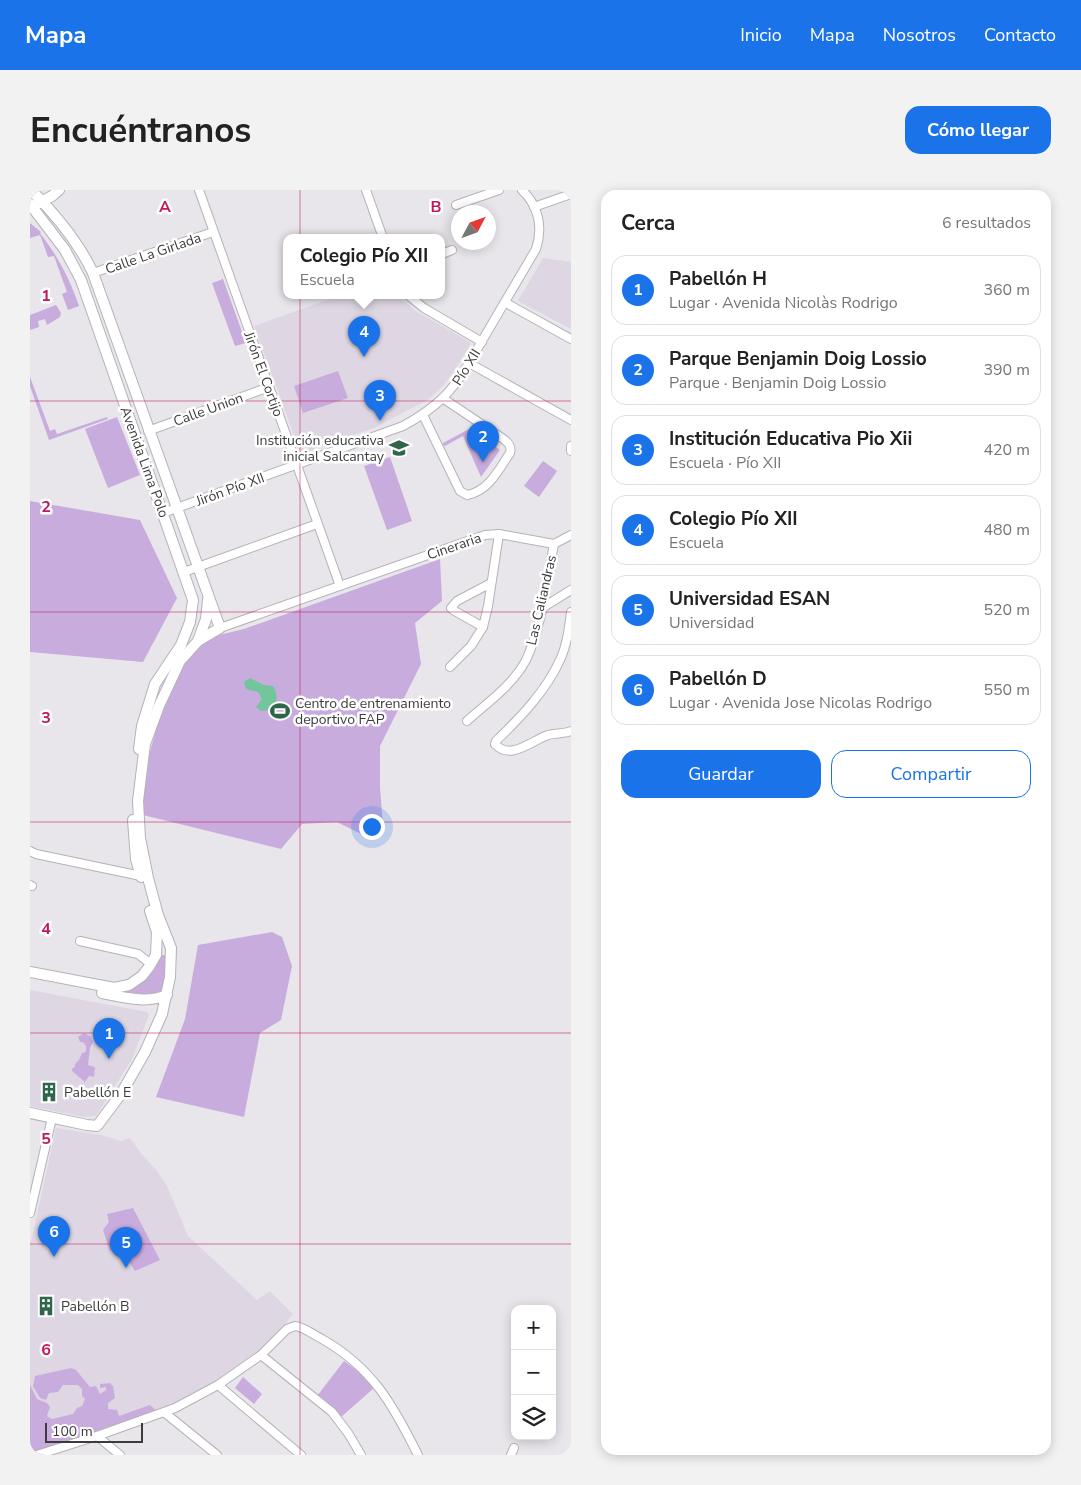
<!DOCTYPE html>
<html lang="es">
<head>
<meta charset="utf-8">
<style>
  body { margin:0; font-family:"Nunito Sans",sans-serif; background:#f2f2f2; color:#222 }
  .controls { position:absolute; right:15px; bottom:15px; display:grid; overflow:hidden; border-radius:10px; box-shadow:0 2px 12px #0003 }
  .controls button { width:45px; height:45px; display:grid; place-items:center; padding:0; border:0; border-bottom:1px solid #e0e0e0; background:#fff; color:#222; font:25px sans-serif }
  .compass { position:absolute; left:421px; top:15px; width:45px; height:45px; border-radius:50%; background:#fff; box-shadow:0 2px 12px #0003; rotate:49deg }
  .scale { position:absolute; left:15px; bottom:12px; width:98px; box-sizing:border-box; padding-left:5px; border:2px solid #3c3b3d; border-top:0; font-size:14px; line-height:18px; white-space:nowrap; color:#3c3b3d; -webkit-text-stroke:4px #fff; paint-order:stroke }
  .you { position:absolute; left:341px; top:636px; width:18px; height:18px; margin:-12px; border:4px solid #fff; border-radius:50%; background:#1a73e8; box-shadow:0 0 0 8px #1a73e833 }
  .badge { display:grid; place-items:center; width:32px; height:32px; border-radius:50%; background:#1a73e8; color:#fff; font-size:16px; font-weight:700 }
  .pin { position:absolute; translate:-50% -41px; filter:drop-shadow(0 1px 2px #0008) }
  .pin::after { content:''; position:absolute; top:26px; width:18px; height:15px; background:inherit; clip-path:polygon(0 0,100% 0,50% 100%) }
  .popup { position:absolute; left:253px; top:44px; width:162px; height:65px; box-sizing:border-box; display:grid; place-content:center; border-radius:10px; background:#fff; filter:drop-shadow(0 1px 4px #0005); font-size:16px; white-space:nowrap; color:#767676 }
  .popup b { font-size:19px; color:#222 }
  .popup::after { content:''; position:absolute; left:50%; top:100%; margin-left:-10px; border:10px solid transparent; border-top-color:#fff }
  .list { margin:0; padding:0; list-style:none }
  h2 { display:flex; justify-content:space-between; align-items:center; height:65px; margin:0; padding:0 20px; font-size:21px }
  h2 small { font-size:16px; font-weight:400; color:#767676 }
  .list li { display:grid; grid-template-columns:32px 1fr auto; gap:15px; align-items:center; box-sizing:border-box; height:70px; margin:0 10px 10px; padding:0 10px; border:1px solid #e0e0e0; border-radius:15px }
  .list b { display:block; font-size:19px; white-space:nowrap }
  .list p { margin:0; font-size:16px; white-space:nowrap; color:#767676 }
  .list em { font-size:16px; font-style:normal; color:#767676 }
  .actions { display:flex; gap:10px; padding:15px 20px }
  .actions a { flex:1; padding:11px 0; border:1px solid #1a73e8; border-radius:15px; text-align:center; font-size:18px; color:#1a73e8 }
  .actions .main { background:#1a73e8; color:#fff }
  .icon { flex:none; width:28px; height:28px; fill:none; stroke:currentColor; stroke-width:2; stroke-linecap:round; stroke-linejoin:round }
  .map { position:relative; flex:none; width:541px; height:1265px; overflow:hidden; border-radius:15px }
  header { display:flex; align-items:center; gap:30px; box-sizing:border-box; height:70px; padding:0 25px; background:#1a73e8; color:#fff }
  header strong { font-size:24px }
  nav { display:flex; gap:28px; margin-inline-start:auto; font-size:18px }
  .intro { display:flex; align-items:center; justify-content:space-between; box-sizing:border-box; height:120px; padding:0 30px }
  h1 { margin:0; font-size:35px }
  .button { padding:12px 22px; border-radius:15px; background:#1a73e8; color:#fff; font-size:18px; font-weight:700 }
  main { display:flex; gap:30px; padding:0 30px }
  aside { flex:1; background:#fff; border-radius:15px; box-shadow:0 2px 12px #0003 }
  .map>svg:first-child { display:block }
  .built { fill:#ded7e3 }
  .green { fill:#c9acde }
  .water { fill:#73c59c }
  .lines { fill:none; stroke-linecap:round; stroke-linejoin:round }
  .minor-casing { stroke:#b5b2b8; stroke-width:10 }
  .major-casing { stroke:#b5b2b8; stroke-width:12 }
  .minor { stroke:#fff; stroke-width:8 }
  .major { stroke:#fff; stroke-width:10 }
  .grid { fill:none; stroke:#c2185b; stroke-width:1; stroke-opacity:0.55 }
  .labels { text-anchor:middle; stroke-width:5; stroke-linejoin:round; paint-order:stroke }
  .street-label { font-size:14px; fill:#3c3b3d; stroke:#fff }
  .poi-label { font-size:14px; fill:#3c3b3d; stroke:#fff; text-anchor:start }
  .grid-label { font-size:16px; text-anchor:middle; font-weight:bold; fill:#c2185b; stroke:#fff; stroke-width:5; stroke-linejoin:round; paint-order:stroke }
</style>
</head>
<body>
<header>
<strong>Mapa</strong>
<nav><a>Inicio</a><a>Mapa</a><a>Nosotros</a><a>Contacto</a></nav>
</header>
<div class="intro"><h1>Encuéntranos</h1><a class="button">Cómo llegar</a></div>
<main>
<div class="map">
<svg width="541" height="1265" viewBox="0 0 541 1265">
  <rect width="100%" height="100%" fill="#e8e5eb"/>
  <g class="built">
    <path d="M513 68 541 72V139L488 111Z"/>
    <path d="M308 106H370L384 120 440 152V155L426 178 413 196 399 209 346 237 271 264 224 136Z"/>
    <path d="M0 800 117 822 119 825 102 869 66 926 54 927 0 916Z"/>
    <path d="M26 938 71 945 91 951 100 948 110 962 127 981 137 996 158 1046 227 1110 240 1101 263 1124 242 1151 192 1188 145 1214 91 1235 0 1264V1056Z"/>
  </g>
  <g class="green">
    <path d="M0 33 11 42 10 43C28 67 39 87 49 116L38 120 32 104 37 102 24 66 18 67 10 45 0 48Z"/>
    <path d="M193 89 216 153 205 156 182 93Z"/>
    <path d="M26 115 31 123 30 127 17 135 15 129 8 131 9 137 0 140V125Z"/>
    <path d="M308 181 318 208 273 223 264 196Z"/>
    <path d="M0 187 20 241 25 239 27 244 77 227 78 229 19 250 0 196Z"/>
    <path d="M87 227 110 285 78 298 55 239Z"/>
    <path d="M441 238 470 260 451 287 433 246 415 256 413 255V253Z"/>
    <path d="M360 267 382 331 357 340 334 276Z"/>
    <path d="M513 271 527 281 509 307 494 296Z"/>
    <path d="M0 311 110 330 147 408 113 472 0 462Z"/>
    <path d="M410 369 412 411 385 433 391 474 350 556V597L353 636 337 647 307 632 272 634 251 659 113 625 115 579 128 533 150 475 169 455 189 445 214 439Z"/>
    <path d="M242 742 252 747 262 776 251 830 230 843 214 927 126 907 155 829 168 755Z"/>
    <path d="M130 765H134L137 767 133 801 127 806 88 801Z"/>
    <path d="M54 843 60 846 63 852 60 858 58 875 65 877 64 887 59 886 55 892 42 881V879L44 877H57H45V874L49 870 52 863 56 862V856L53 852H50L48 847Z"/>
    <path d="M103 1018 130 1070 105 1081 91 1059 80 1061 73 1040 79 1032 77 1024Z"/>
    <path d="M314 1171 329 1182 344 1198 311 1227 287 1206Z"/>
    <path d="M41 1178 46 1180 60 1197 66 1196 70 1204 76 1200V1197L70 1198V1194L80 1193 83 1196 85 1208 78 1213V1219L87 1220 89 1226 120 1215 128 1222 0 1265V1195L7 1209 17 1213 20 1217 17 1226 22 1229 43 1224 47 1218 52 1216 55 1209 52 1206V1199L48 1195H33L28 1202 19 1203 16 1210 10 1208 3 1196 5 1186Z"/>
    <path d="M213 1187 232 1204 224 1214 205 1198Z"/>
  </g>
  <path class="water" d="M220 488 234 495 243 496C250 508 247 521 231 521L226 517 232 509 228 502 216 499 214 492Z"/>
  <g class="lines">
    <defs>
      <g id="minor">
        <path d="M169 0 310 396"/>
        <path d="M336 0 353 48"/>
        <path d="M426 15 469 0"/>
        <path d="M504 17 541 4"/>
        <path d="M412 64 422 60"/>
        <path d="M63 83 183 42"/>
        <path d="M379 106 394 118 452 152"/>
        <path d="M476 113 541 149"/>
        <path d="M439 173 541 230"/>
        <path d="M393 225 430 301 437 305C459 301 469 279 480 263 482 256 478 252 472 248L414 209"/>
        <path d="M118 241 239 197"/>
        <path d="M541 256V261"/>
        <path d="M133 323 373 236C404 219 421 204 439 173L506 59C513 38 509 16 492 0"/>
        <path d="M154 382 287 334"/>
        <path d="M512 418 541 400"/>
        <path d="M541 422C539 438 537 455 530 470 516 501 490 528 466 551L465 554C480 571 501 551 518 545 526 543 534 544 541 541"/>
        <path d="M453 437 423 420 421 418 427 411 461 393"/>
        <path d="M190 438 455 345 469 344 524 354 541 345"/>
        <path d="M420 477 441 456 453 437 458 416 469 344"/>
        <path d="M437 531C457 513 483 495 496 470 512 437 517 390 524 354"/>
        <path d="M0 661 6 664 111 686"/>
        <path d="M0 695 2 696"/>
        <path d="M50 751 108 764 121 774"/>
        <path d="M0 1023 22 928"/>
        <path d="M231 1165 302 1222 318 1243 331 1265"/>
        <path d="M188 1195 271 1265"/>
        <path d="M135 1223 187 1265"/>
        <path d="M67 1246 90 1265"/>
        <path d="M7 1265 67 1246 145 1218 188 1195 231 1165 257 1139 265 1136C274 1137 284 1145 292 1149 343 1178 363 1215 388 1265"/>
        <path d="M481 1265 484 1258"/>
      </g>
      <g id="major">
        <path d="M0 14 35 60 51 90 163 410 160 432 151 455 125 494 112 536 109 559"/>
        <path d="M7 14 22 6 29 0"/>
        <path d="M168 451 176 429 178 410"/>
        <path d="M103 630 106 669 111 687"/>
        <path d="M0 782 84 798 99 795 112 786 119 777 126 765 127 742 120 721"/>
        <path d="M72 803C93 807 116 814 137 805"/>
        <path d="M0 923 57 935 67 936 91 904 115 862 132 824 140 787 141 758 128 725 118 688 110 648 108 611 115 554 129 516 150 471 168 451 190 438 63 83C48 51 26 25 1 0"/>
      </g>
    </defs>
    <use href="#minor" class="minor-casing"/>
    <use href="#major" class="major-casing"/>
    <use href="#minor" class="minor"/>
    <use href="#major" class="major"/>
  </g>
  <path class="grid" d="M270 0V1265M0 211H541M0 422H541M0 632H541M0 843H541M0 1054H541"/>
  <defs>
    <symbol id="school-bare" viewBox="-9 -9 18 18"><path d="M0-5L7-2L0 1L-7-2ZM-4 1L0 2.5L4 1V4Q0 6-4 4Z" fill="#2f654b" stroke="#fff" stroke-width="2.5" paint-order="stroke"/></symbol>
    <symbol id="stadium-bare" viewBox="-9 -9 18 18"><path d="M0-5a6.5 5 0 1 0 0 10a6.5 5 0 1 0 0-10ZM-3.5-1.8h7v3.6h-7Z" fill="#2f654b" stroke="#fff" stroke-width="2.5" paint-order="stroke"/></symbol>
    <symbol id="building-bare" viewBox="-9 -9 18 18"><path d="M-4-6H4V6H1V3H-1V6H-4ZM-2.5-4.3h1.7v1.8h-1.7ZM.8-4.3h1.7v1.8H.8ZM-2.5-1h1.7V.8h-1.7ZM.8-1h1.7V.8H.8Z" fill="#2f654b" stroke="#fff" stroke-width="2.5" paint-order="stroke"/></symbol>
  </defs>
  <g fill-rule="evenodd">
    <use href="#school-bare" x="355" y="244" width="28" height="28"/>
    <use href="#stadium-bare" x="236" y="507" width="28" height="28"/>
    <use href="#building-bare" x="5" y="888" width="28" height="28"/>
    <use href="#building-bare" x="2" y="1102" width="28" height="28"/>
  </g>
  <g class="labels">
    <g class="street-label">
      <text transform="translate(123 63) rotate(-19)" y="5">Calle La Girlada</text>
      <text transform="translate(436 177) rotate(-58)" y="5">Pío XII</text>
      <text transform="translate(234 184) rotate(70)" y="5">Jirón El Cortijo</text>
      <text transform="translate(178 219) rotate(-20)" y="5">Calle Union</text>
      <text transform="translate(115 272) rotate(70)" y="5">Avenida Lima Polo</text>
      <text transform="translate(200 299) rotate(-20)" y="5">Jirón Pío XII</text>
      <text transform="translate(424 356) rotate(-19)" y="5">Cineraria</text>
      <text transform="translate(511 410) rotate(-77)" y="5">Las Caliandras</text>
    </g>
    <g class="poi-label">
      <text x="354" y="255" text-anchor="end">Institución educativa<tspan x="354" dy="16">inicial Salcantay</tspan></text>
      <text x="265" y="518">Centro de entrenamiento<tspan x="265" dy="16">deportivo FAP</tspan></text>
      <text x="34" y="907">Pabellón E</text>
      <text x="31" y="1121">Pabellón B</text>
    </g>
  </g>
  <g class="grid-label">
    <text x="135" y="22">A</text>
    <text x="406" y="22">B</text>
    <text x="16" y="111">1</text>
    <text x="16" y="322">2</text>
    <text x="16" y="533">3</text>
    <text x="16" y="744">4</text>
    <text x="16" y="954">5</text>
    <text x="16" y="1165">6</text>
  </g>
</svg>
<div class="controls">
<button>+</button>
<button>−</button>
<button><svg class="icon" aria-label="layers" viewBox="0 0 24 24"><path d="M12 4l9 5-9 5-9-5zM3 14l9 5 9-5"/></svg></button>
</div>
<svg class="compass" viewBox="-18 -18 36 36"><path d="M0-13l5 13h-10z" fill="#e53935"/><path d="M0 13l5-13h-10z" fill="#767676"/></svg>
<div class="scale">100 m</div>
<div class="you"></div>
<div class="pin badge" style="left:79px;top:869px">1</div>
<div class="pin badge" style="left:453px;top:272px">2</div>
<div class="pin badge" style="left:350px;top:231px">3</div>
<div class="pin badge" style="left:334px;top:167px">4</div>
<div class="popup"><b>Colegio Pío XII</b>Escuela</div>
<div class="pin badge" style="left:96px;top:1078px">5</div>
<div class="pin badge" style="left:24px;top:1067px">6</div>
</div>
<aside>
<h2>Cerca<small>6 resultados</small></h2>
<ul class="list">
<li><span class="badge">1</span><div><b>Pabellón H</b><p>Lugar · Avenida Nicolàs Rodrigo</p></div><em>360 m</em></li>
<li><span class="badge">2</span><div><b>Parque Benjamin Doig Lossio</b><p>Parque · Benjamin Doig Lossio</p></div><em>390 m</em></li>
<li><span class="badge">3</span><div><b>Institución Educativa Pio Xii</b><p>Escuela · Pío XII</p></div><em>420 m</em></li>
<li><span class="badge">4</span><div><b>Colegio Pío XII</b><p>Escuela</p></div><em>480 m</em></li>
<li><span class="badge">5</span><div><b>Universidad ESAN</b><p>Universidad</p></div><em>520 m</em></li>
<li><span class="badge">6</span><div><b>Pabellón D</b><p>Lugar · Avenida Jose Nicolas Rodrigo</p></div><em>550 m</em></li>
</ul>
<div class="actions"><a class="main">Guardar</a><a>Compartir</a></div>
</aside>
</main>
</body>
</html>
